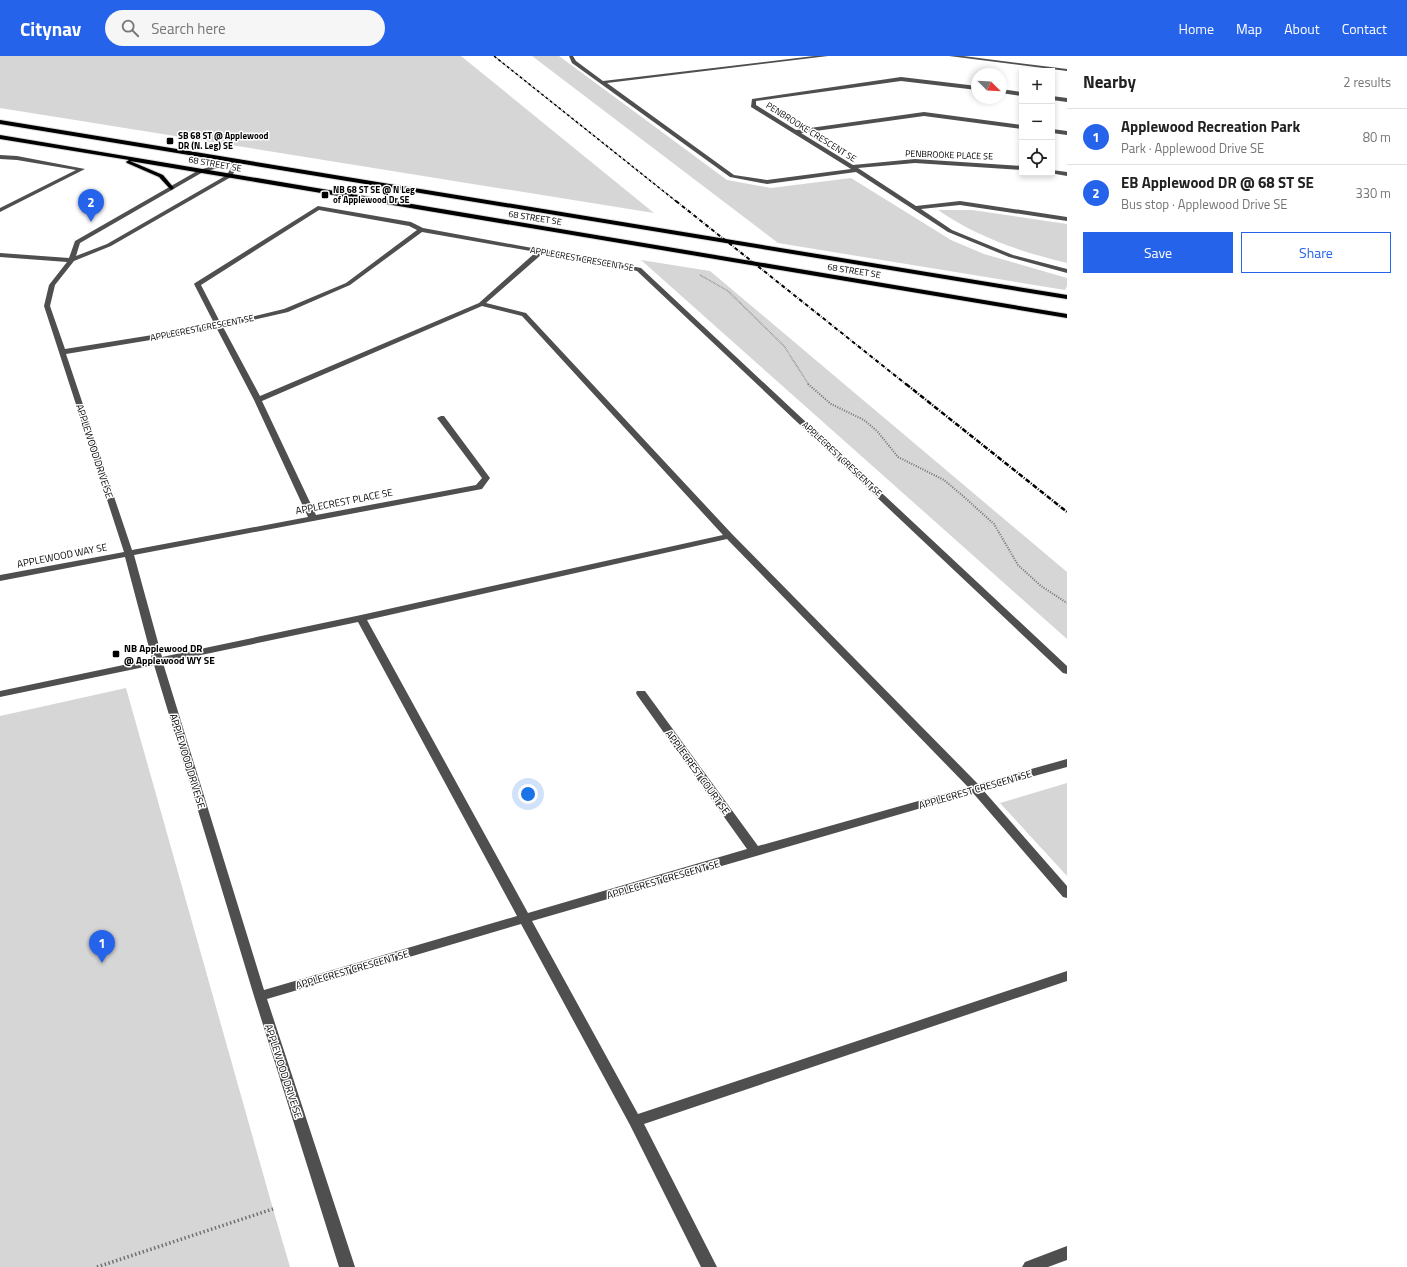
<!DOCTYPE html>
<html lang="en">
<head>
<meta charset="utf-8">
<style>
  body { margin:0; font-family:"Titillium Web",sans-serif; background:#f6f6f6; color:#222 }
  .controls { position:absolute; right:12px; top:12px; display:grid; overflow:hidden; border-radius:0px; box-shadow:0 2px 6px #0003 }
  .controls button { width:36px; height:36px; display:grid; place-items:center; padding:0; border:0; border-bottom:1px solid #e0e0e0; background:#fff; color:#222; font:20px sans-serif }
  .compass { position:absolute; left:971px; top:12px; width:36px; height:36px; border-radius:50%; background:#fff; box-shadow:0 2px 6px #0003; rotate:114deg }
  .you { position:absolute; left:528px; top:738px; width:14px; height:14px; margin:-10px; border:3px solid #fff; border-radius:50%; background:#1a73e8; box-shadow:0 0 0 6px #1a73e833 }
  .badge { display:grid; place-items:center; width:26px; height:26px; border-radius:50%; background:#2563eb; color:#fff; font-size:13px; font-weight:700 }
  .pin { position:absolute; translate:-50% -33px; filter:drop-shadow(0 1px 2px #0008) }
  .pin::after { content:''; position:absolute; top:21px; width:14px; height:12px; background:inherit; clip-path:polygon(0 0,100% 0,50% 100%) }
  .list { margin:0; padding:0; list-style:none }
  h2 { display:flex; justify-content:space-between; align-items:center; height:52px; margin:0; padding:0 16px; font-size:17px }
  h2 small { font-size:13px; font-weight:400; color:#767676 }
  .list li { display:grid; grid-template-columns:26px 1fr auto; gap:12px; align-items:center; box-sizing:border-box; height:56px; padding:0 16px; border-top:1px solid #e0e0e0 }
  .list b { display:block; font-size:15px; white-space:nowrap }
  .list p { margin:0; font-size:13px; white-space:nowrap; color:#767676 }
  .list em { font-size:13px; font-style:normal; color:#767676 }
  .actions { display:flex; gap:8px; padding:12px 16px }
  .actions a { flex:1; padding:9px 0; border:1px solid #2563eb; border-radius:0px; text-align:center; font-size:14px; color:#2563eb }
  .actions .main { background:#2563eb; color:#fff }
  .icon { flex:none; width:22px; height:22px; fill:none; stroke:currentColor; stroke-width:2; stroke-linecap:round; stroke-linejoin:round }
  .map { position:relative; flex:none; width:1067px; height:1211px; overflow:hidden }
  header { display:flex; align-items:center; gap:24px; box-sizing:border-box; height:56px; padding:0 20px; background:#2563eb; color:#fff }
  header strong { font-size:19px }
  nav { display:flex; gap:22px; margin-inline-start:auto; font-size:14px }
  .search { width:280px; height:36px; background:#f6f6f6; display:flex; align-items:center; gap:10px; box-sizing:border-box; padding:0 14px; border-radius:22px; color:#767676; font-size:15px }
  main { display:flex }
  aside { flex:1; background:#fff }
  .map>svg:first-child { display:block }
  .green { fill:#d6d6d6 }
  .lines { fill:none; stroke-linecap:round; stroke-linejoin:round }
  .major-casing { stroke:#dbdbdb; stroke-width:2 }
  .path-far2 { stroke:#717171; stroke-width:1.5; stroke-dasharray:0.5 1; stroke-linecap:butt }
  .path-far1 { stroke:#717171; stroke-width:2; stroke-dasharray:1 1.5; stroke-linecap:butt }
  .path { stroke:#717171; stroke-width:3.5; stroke-dasharray:1.5 2.5; stroke-linecap:butt }
  .minor { fill:#4f4f4f; fill-rule:evenodd }
  .major { fill:#000; fill-rule:evenodd }
  .rail-far2 { stroke:#000; stroke-width:1.5; stroke-dasharray:3 1 0.5 1; stroke-linecap:butt }
  .rail-far1 { stroke:#000; stroke-width:2; stroke-dasharray:4 1.5 0.5 1.5; stroke-linecap:butt }
  .rail { stroke:#000; stroke-width:2.5; stroke-dasharray:5 1.5 1 1.5; stroke-linecap:butt }
  .poi-dot { fill:#000; stroke:#fff; stroke-width:1.5 }
  .labels { text-anchor:middle; stroke-width:3; stroke-linejoin:round; paint-order:stroke }
  .far-street-label { font-size:9px; fill:#000; stroke:#fff }
  .far-poi-label { font-size:9px; font-weight:bold; fill:#000; stroke:#fff; text-anchor:start }
  .street-label { font-size:10px; fill:#000; stroke:#fff }
  .poi-label { font-size:10px; font-weight:bold; fill:#000; stroke:#fff; text-anchor:start }
</style>
</head>
<body>
<header>
<strong>Citynav</strong>
<div class="search"><svg class="icon" aria-label="search" viewBox="0 0 24 24"><circle cx="10" cy="10" r="6"/><path d="M15 15l6 6"/></svg>Search here</div>
<nav><a>Home</a><a>Map</a><a>About</a><a>Contact</a></nav>
</header>
<main>
<div class="map">
<svg width="1067" height="1211" viewBox="0 0 1067 1211">
  <rect width="100%" height="100%" fill="#fff"/>
  <g class="green">
    <path d="M0 0H461L654 157 0 52Z"/>
    <path d="M532 0H559L727 124 771 132 851 122 951 184 984 198 1067 222V230L1065 234 778 187Z"/>
    <path d="M938 154H972L1067 168V207C1021 196 977 181 938 154Z"/>
    <path d="M641 204 710 215 1067 516V583Z"/>
    <path d="M126 632 273 1153 290 1211H0V660Z"/>
    <path d="M1067 727V820L1000 747Z"/>
  </g>
  <g class="lines">
    <defs>
      <g id="major">
        <path d="M0 64 1067 239V243L0 68Z"/>
        <path d="M0 79 1067 258V262L130 105 163 119 174 132 171 134 159 121 127 107 126 106 129 104 0 83Z"/>
      </g>
    </defs>
    <use href="#major" class="major-casing"/>
    <path class="path-far2" d="M700 219 728 235 784 290 809 329"/>
    <path class="path-far1" d="M808 328 831 348 864 364 877 375 898 401 944 424 963 440 994 468 1018 509 1041 530 1067 547"/>
    <path class="path" d="M97 1211 273 1153"/>
    <g class="minor">
      <path d="M569 0H573L576 5 603 25 814 0H828L607 27 734 119 767 124 851 113 751 51 752 43 901 21 977 30V34L901 25 756 45V49L796 74 924 56 1022 69V73L924 60 801 77 853 109 915 103 1022 110V114L915 107 858 112 916 150 960 145 1067 161V165L960 149 921 153 952 174 1013 199 1067 213V217L1009 201 948 176 856 116 767 128 730 121 572 7Z"/>
      <path d="M949 0H963L1067 13V15Z"/>
      <path d="M1001 33 1022 36V40L1001 37Z"/>
      <path d="M1052 40 1067 42V46L1052 44Z"/>
      <path d="M1052 73 1067 75V79L1052 77Z"/>
      <path d="M0 99 17 100 85 113 0 156V152L76 114 17 104 0 103Z"/>
      <path d="M238 103 241 105 231 121 111 190 74 205 55 229 50 250 65 293 215 269 194 228 195 227 318 150 411 166 423 172 641 212 1067 610V618L1063 617 637 215 542 198 486 247 526 257 732 478 978 728 1067 703V711L983 734 1067 830V842L1063 841 973 737 532 865 638 1058 1067 915V925L644 1068 717 1211H701L630 1069 521 868 267 943 355 1211H339L254 940 154 609 0 641V635L152 603 125 501 0 525V519L124 496 44 250 49 229 67 206 0 201V197L69 202 75 185 199 114ZM233 108 227 119 107 188 76 200 80 187 203 116ZM319 154 409 170 417 174 346 227 284 253 221 268 201 229ZM422 176 536 196 479 247 260 340 223 271 288 256 350 229ZM482 250 522 260 723 479 361 559 162 601 134 499 482 433 490 422 444 360H441L437 362 482 422 476 429 316 459 262 345ZM217 273 254 344 308 461 132 494 66 298ZM727 483 968 731 758 790 645 635H637L636 637 637 639 747 793 528 857 367 564ZM358 566 517 860 264 934 163 607Z"/>
      <path d="M1052 114 1067 116V120L1050 117H1052Z"/>
      <path d="M1067 1190V1204L1048 1211H1022L1025 1206Z"/>
    </g>
    <use href="#major" class="major"/>
    <path class="rail-far2" d="M494 0 677 146"/>
    <path class="rail-far1" d="M676 145 907 329"/>
    <path class="rail" d="M906 328 1067 456"/>
  </g>
  <g class="poi-dot">
    <rect x="166" y="81" width="8" height="8" rx="2"/>
    <rect x="321" y="135" width="8" height="8" rx="2"/>
    <rect x="112" y="594" width="8" height="8" rx="2"/>
  </g>
  <g class="labels">
    <g class="far-street-label">
      <text transform="translate(811 76) rotate(32)" y="3">PENBROOKE CRESCENT SE</text>
      <text transform="translate(949 99) rotate(2)" y="3">PENBROOKE PLACE SE</text>
      <text transform="translate(215 108) rotate(10)" y="3">68 STREET SE</text>
      <text transform="translate(535 162) rotate(9)" y="3">68 STREET SE</text>
      <text transform="translate(582 203) rotate(10)" y="3">APPLECREST CRESCENT SE</text>
      <text transform="translate(854 215) rotate(9)" y="3">68 STREET SE</text>
      <text transform="translate(202 272) rotate(-11)" y="3">APPLECREST CRESCENT SE</text>
      <text transform="translate(842 403) rotate(43)" y="3">APPLECREST CRESCENT SE</text>
    </g>
    <g class="far-poi-label">
      <text x="178" y="83">SB 68 ST @ Applewood<tspan x="178" dy="10">DR (N. Leg) SE</tspan></text>
      <text x="333" y="137">NB 68 ST SE @ N Leg<tspan x="333" dy="10">of Applewood Dr SE</tspan></text>
    </g>
    <g class="street-label">
      <text transform="translate(95 395) rotate(72)" y="4">APPLEWOOD DRIVE SE</text>
      <text transform="translate(344 445) rotate(-11)" y="4">APPLECREST PLACE SE</text>
      <text transform="translate(62 499) rotate(-11)" y="4">APPLEWOOD WAY SE</text>
      <text transform="translate(188 705) rotate(73)" y="4">APPLEWOOD DRIVE SE</text>
      <text transform="translate(698 716) rotate(54)" y="4">APPLECREST COURT SE</text>
      <text transform="translate(975 733) rotate(-16)" y="4">APPLECREST CRESCENT SE</text>
      <text transform="translate(663 823) rotate(-16)" y="4">APPLECREST CRESCENT SE</text>
      <text transform="translate(352 913) rotate(-16)" y="4">APPLECREST CRESCENT SE</text>
      <text transform="translate(284 1015) rotate(72)" y="4">APPLEWOOD DRIVE SE</text>
    </g>
    <g class="poi-label">
      <text x="124" y="596">NB Applewood DR<tspan x="124" dy="12">@ Applewood WY SE</tspan></text>
    </g>
  </g>
</svg>
<div class="controls">
<button>+</button>
<button>−</button>
<button><svg class="icon" aria-label="locate" viewBox="0 0 24 24"><circle cx="12" cy="12" r="6"/><path d="M12 2v4M12 18v4M2 12h4M18 12h4"/></svg></button>
</div>
<svg class="compass" viewBox="-18 -18 36 36"><path d="M0-13l5 13h-10z" fill="#e53935"/><path d="M0 13l5-13h-10z" fill="#767676"/></svg>
<div class="you"></div>
<div class="pin badge" style="left:102px;top:907px">1</div>
<div class="pin badge" style="left:91px;top:166px">2</div>
</div>
<aside>
<h2>Nearby<small>2 results</small></h2>
<ul class="list">
<li><span class="badge">1</span><div><b>Applewood Recreation Park</b><p>Park · Applewood Drive SE</p></div><em>80 m</em></li>
<li><span class="badge">2</span><div><b>EB Applewood DR @ 68 ST SE</b><p>Bus stop · Applewood Drive SE</p></div><em>330 m</em></li>
</ul>
<div class="actions"><a class="main">Save</a><a>Share</a></div>
</aside>
</main>
</body>
</html>
